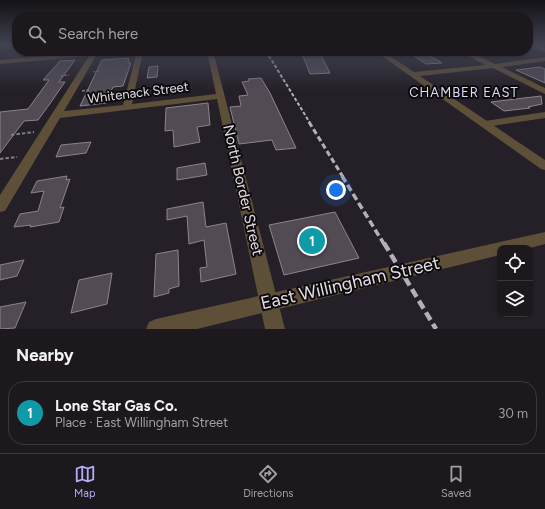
<!DOCTYPE html>
<html lang="en">
<head>
<meta charset="utf-8">
<style>
  body { margin:0; font-family:Figtree,sans-serif; background:#29252a; color:#f1f3f6 }
  .controls { position:absolute; right:12px; bottom:12px; display:grid; overflow:hidden; border-radius:8px; box-shadow:0 1px 3px #0004 }
  .controls button { width:36px; height:36px; display:grid; place-items:center; padding:0; border:0; border-bottom:1px solid #3a373b; background:#1c181d; color:#f1f3f6; font:20px sans-serif }
  .you { position:absolute; left:336px; top:190px; width:14px; height:14px; margin:-10px; border:3px solid #fff; border-radius:50%; background:#1a73e8; box-shadow:0 0 0 6px #1a73e833 }
  .badge { display:grid; place-items:center; width:26px; height:26px; border-radius:50%; background:#b5acf8; color:#fff; font-size:13px; font-weight:700 }
  .pin { position:absolute; translate:-50% -50%; border:2px solid #fff; box-shadow:0 1px 4px #0006 }
  .list { margin:0; padding:0; list-style:none }
  h2 { display:flex; justify-content:space-between; align-items:center; height:52px; margin:0; padding:0 16px; font-size:17px }
  h2 small { font-size:13px; font-weight:400; color:#a0a0a4 }
  .list li { display:grid; grid-template-columns:26px 1fr auto; gap:12px; align-items:center; box-sizing:border-box; height:64px; margin:0 8px 8px; padding:0 8px; border:1px solid #3a373b; border-radius:16px }
  .list b { display:block; font-size:15px; white-space:nowrap }
  .list p { margin:0; font-size:13px; white-space:nowrap; color:#a0a0a4 }
  .list em { font-size:13px; font-style:normal; color:#a0a0a4 }
  .icon { flex:none; width:22px; height:22px; fill:none; stroke:currentColor; stroke-width:2; stroke-linecap:round; stroke-linejoin:round }
  .map { position:relative; flex:none; width:545px; height:329px; overflow:hidden }
  .search { position:absolute; background:#1c181d; box-shadow:0 1px 3px #0004; left:12px; right:12px; top:12px; height:44px; display:flex; align-items:center; gap:10px; box-sizing:border-box; padding:0 14px; border-radius:16px; color:#a0a0a4; font-size:15px }
  .sheet { height:124px; background:#1c181d }
  nav { display:flex; justify-content:space-around; align-items:center; box-sizing:border-box; height:56px; border-top:1px solid #3a373b; background:#1c181d; font-size:11px; color:#a0a0a4 }
  nav a { display:grid; justify-items:center; gap:2px }
  nav .on { color:#b5acf8 }
  .map>svg:first-child { display:block }
  .building { fill:#524b54; stroke:#8b848d }
  .lines { fill:none; stroke-linecap:round; stroke-linejoin:round }
  .path-far2 { stroke:#817d83; stroke-width:1; stroke-dasharray:2.5 1; stroke-linecap:butt }
  .path-far1 { stroke:#817d83; stroke-width:1.5; stroke-dasharray:3 1.5; stroke-linecap:butt }
  .path { stroke:#817d83; stroke-width:2; stroke-dasharray:3.5 2; stroke-linecap:butt }
  .minor { fill:#5e4f39; fill-rule:evenodd }
  .tertiary { fill:#5e4f39; fill-rule:evenodd }
  .rail-far3 { stroke:#b4b0b6; stroke-width:2; stroke-dasharray:3.5 2; stroke-linecap:butt }
  .rail-far2 { stroke:#b4b0b6; stroke-width:3; stroke-dasharray:5.5 3; stroke-linecap:butt }
  .rail-far1 { stroke:#b4b0b6; stroke-width:3.5; stroke-dasharray:7 3.5; stroke-linecap:butt }
  .rail { stroke:#b4b0b6; stroke-width:4.5; stroke-dasharray:9 4.5; stroke-linecap:butt }
  .labels { text-anchor:middle; stroke-width:4; stroke-linejoin:round; paint-order:stroke }
  .far-street-label { font-size:13px; fill:#e0dce2; stroke:#0d0a0e }
  .far-neighbourhood-label { font-size:13px; letter-spacing:1px; fill:#dddbf8; stroke:#0d0a0e }
  .street-label { font-size:15px; fill:#e0dce2; stroke:#0d0a0e }
  .near-street-label { font-size:18px; fill:#e0dce2; stroke:#0d0a0e }
</style>
</head>
<body>
<div class="map">
<svg width="545" height="329" viewBox="0 0 545 329">
  <rect width="100%" height="100%" fill="#252027"/>
  <g class="building">
    <path d="M301 51H319L330 73 310 74Z"/>
    <path d="M407 51H422L442 63 426 64Z"/>
    <path d="M129 58 128 63H131L123 86 113 87 106 103 80 106 102 60Z"/>
    <path d="M75 60 59 82H65L49 105 38 120 24 121 0 153V112L28 109 49 80H43L60 61Z"/>
    <path d="M158 66 157 77 147 78 149 67Z"/>
    <path d="M540 67 545 69V83L516 70Z"/>
    <path d="M261 78 270 93 296 148 276 150 272 140 239 144 230 107 241 106 239 96 248 95 242 82 249 81 248 79Z"/>
    <path d="M541 96 542 104 528 107 530 108 504 111 491 102Z"/>
    <path d="M208 103 210 125 197 127 200 142 174 147 173 130 165 131 166 108Z"/>
    <path d="M91 142 86 153 56 157 61 145Z"/>
    <path d="M205 163 207 175 177 180V168Z"/>
    <path d="M67 176 66 180 70 179 60 208 64 207 59 222 30 227 31 225 14 227 20 214 38 211 44 191 31 193 37 181Z"/>
    <path d="M203 202 206 227 226 223 236 274 201 282 200 268 207 267 204 240 189 244 187 216 167 220V209Z"/>
    <path d="M335 212 359 258 284 275 269 225Z"/>
    <path d="M178 250 179 286 169 289V293L154 297 156 254Z"/>
    <path d="M24 260 17 276 0 280V265Z"/>
    <path d="M112 273 107 304 71 313 79 280Z"/>
    <path d="M26 302 15 328 0 329V307Z"/>
  </g>
  <g class="lines">
    <g class="path-far2">
      <path d="M93 72 99 71"/>
      <path d="M61 76 69 75"/>
    </g>
    <path class="path-far1" d="M82 91 89 90"/>
    <g class="path">
      <path d="M11 135 34 132"/>
      <path d="M0 159 17 157"/>
    </g>
    <g class="minor">
      <path d="M1 45H8L0 51Z"/>
      <path d="M529 45H537L545 48V52Z"/>
      <path d="M104 51H130L127 53 96 56 64 111 123 105 137 51H143L132 104 216 94 207 51H213L285 329H265L217 99 60 118 5 211 0 212V195L89 56 0 64V60Z"/>
      <path d="M375 51H382L414 72 485 65 460 51H468L495 64 545 57V61L502 67 545 88V94L493 68 420 76 545 160V170L541 169Z"/>
    </g>
    <g class="tertiary">
      <path d="M545 112V118L485 127 480 124 485 121Z"/>
      <path d="M545 232V244L530 248H500V255L197 329H146L149 322 156 319Z"/>
    </g>
    <path class="rail-far3" d="M266 51 310 123"/>
    <path class="rail-far2" d="M309 122 343 177"/>
    <path class="rail-far1" d="M342 176 384 244"/>
    <path class="rail" d="M384 243 436 329"/>
  </g>
  <linearGradient id="sky" x2="0" y2="1"><stop stop-color="#141215"/><stop offset="0.49" stop-color="#404252"/><stop offset="1" stop-color="#404252" stop-opacity="0"/></linearGradient>
  <rect width="545" height="91" fill="url(#sky)"/>
  <g class="labels">
    <g class="far-street-label">
      <text transform="translate(138 92) rotate(-7)" y="5">Whitenack Street</text>
    </g>
    <g class="far-neighbourhood-label">
      <text x="464" y="97">CHAMBER EAST</text>
    </g>
    <g class="street-label">
      <text transform="translate(243 190) rotate(77)" y="5">North Border Street</text>
    </g>
    <g class="near-street-label">
      <text transform="translate(350 283) rotate(-13)" y="6">East Willingham Street</text>
    </g>
  </g>
</svg>
<div class="controls">
<button><svg class="icon" aria-label="locate" viewBox="0 0 24 24"><circle cx="12" cy="12" r="6"/><path d="M12 2v4M12 18v4M2 12h4M18 12h4"/></svg></button>
<button><svg class="icon" aria-label="layers" viewBox="0 0 24 24"><path d="M12 4l9 5-9 5-9-5zM3 14l9 5 9-5"/></svg></button>
</div>
<div class="you"></div>
<div class="pin badge" style="left:312px;top:241px;background:#0f9aa8">1</div>
<div class="search"><svg class="icon" aria-label="search" viewBox="0 0 24 24"><circle cx="10" cy="10" r="6"/><path d="M15 15l6 6"/></svg>Search here</div>
</div>
<section class="sheet">
<h2>Nearby<small></small></h2>
<ul class="list">
<li><span class="badge" style="background:#0f9aa8">1</span><div><b>Lone Star Gas Co.</b><p>Place · East Willingham Street</p></div><em>30 m</em></li>
</ul>
</section>
<nav>
<a class="on"><svg class="icon" aria-label="map" viewBox="0 0 24 24"><path d="M3 6l6-2 6 2 6-2v14l-6 2-6-2-6 2zM9 4v14M15 6v14"/></svg>Map</a>
<a><svg class="icon" aria-label="directions" viewBox="0 0 24 24"><path d="M12 3l9 9-9 9-9-9zM9 14v-3h6M13 9l2 2-2 2"/></svg>Directions</a>
<a><svg class="icon" aria-label="saved" viewBox="0 0 24 24"><path d="M7 4h10v16l-5-4-5 4z"/></svg>Saved</a>
</nav>
</body>
</html>
